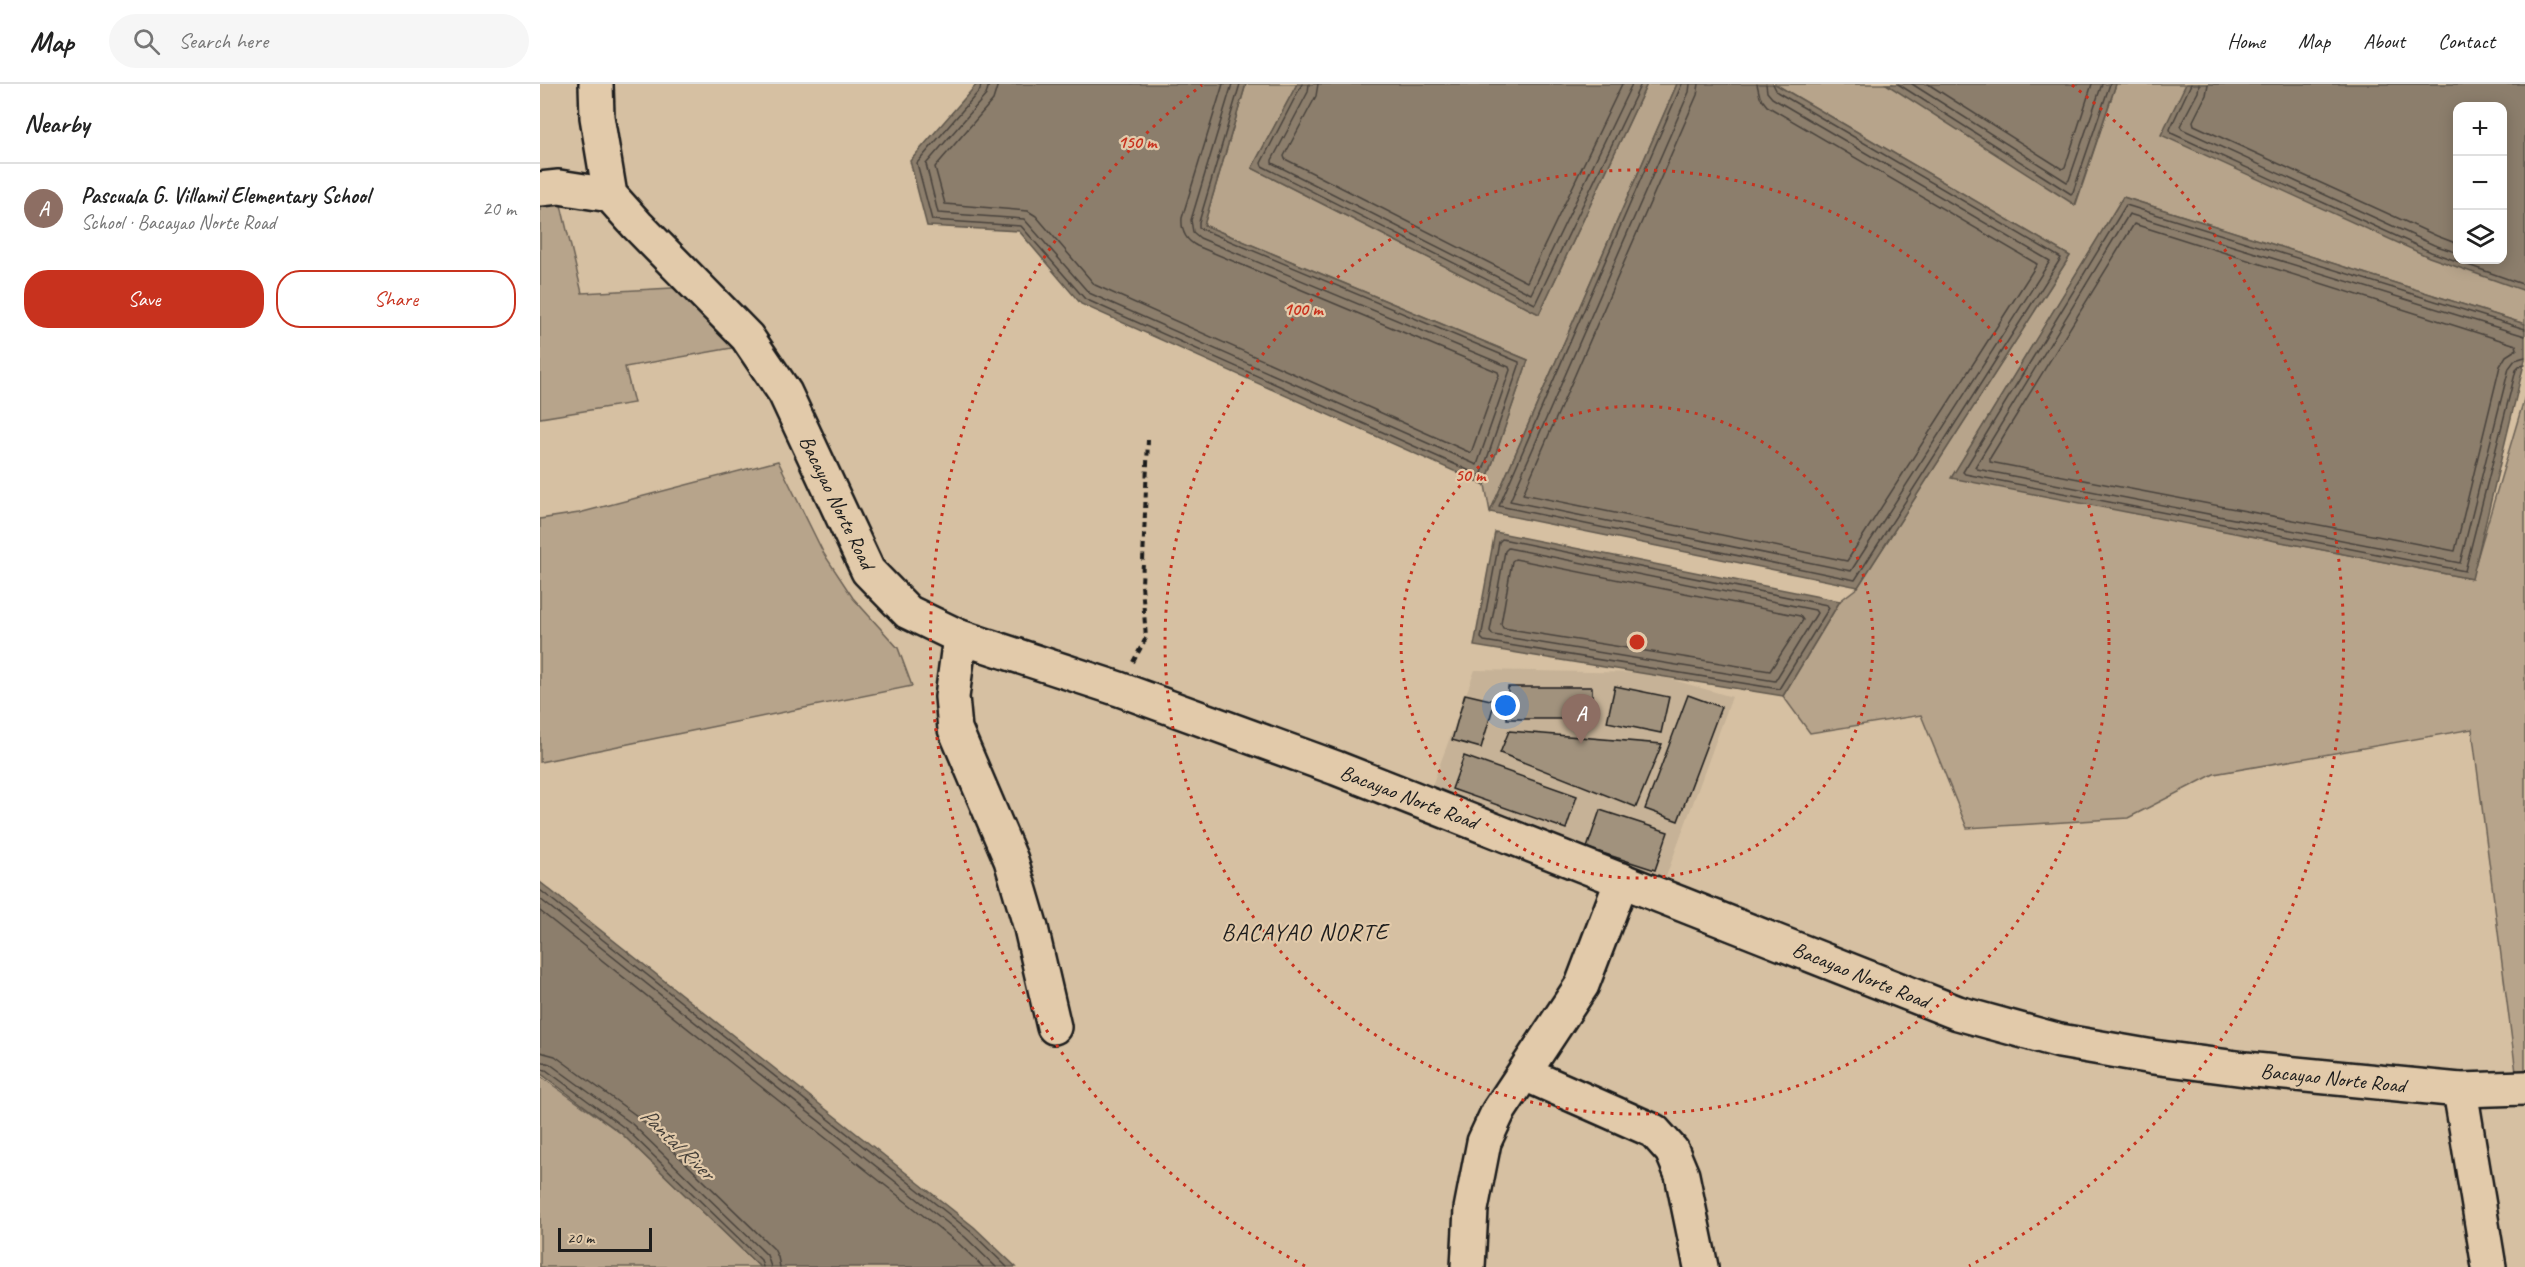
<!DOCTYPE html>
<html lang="en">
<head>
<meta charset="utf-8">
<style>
  body { margin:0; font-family:Caveat,sans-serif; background:#f6f6f6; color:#222 }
  .controls { position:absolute; right:18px; top:18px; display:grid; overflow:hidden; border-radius:12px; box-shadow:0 3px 15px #0003 }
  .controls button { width:54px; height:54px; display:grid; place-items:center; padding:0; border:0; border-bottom:2px solid #e0e0e0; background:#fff; color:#222; font:30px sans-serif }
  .scale { position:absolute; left:18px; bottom:15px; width:94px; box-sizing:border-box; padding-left:6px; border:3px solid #1c1c1c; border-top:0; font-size:16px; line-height:21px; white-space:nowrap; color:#1c1c1c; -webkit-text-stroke:4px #e2caaa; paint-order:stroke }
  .you { position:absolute; left:966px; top:622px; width:21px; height:21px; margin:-15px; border:4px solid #fff; border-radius:50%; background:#1a73e8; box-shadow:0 0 0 9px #1a73e833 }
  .badge { display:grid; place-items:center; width:39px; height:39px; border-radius:50%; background:#c8321e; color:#fff; font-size:20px; font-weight:700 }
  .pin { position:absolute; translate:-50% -50px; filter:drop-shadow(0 2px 3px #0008) }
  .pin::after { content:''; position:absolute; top:32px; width:21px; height:18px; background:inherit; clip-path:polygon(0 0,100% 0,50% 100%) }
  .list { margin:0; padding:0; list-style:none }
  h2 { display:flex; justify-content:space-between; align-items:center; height:78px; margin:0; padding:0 24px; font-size:26px }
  h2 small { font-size:20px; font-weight:400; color:#767676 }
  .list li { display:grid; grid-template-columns:39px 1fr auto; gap:18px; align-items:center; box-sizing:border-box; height:90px; padding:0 24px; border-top:2px solid #e0e0e0 }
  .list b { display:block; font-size:22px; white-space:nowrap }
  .list p { margin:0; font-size:20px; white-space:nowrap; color:#767676 }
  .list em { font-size:20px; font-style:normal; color:#767676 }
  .actions { display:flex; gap:12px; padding:18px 24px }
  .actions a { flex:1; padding:14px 0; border:2px solid #c8321e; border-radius:24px; text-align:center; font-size:21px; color:#c8321e }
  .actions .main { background:#c8321e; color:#fff }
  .icon { flex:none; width:33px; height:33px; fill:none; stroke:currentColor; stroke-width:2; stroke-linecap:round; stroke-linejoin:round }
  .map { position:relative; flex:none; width:1985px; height:1183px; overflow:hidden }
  header { display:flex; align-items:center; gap:36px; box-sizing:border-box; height:84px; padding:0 30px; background:#fff; border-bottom:2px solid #e0e0e0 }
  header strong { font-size:28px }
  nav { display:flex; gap:33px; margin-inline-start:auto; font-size:21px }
  .search { width:420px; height:54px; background:#f6f6f6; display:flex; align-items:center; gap:15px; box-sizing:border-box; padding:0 21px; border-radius:33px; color:#767676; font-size:22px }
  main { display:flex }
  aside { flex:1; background:#fff }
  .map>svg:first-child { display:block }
  .built { fill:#c6b297 }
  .green { fill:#b7a48b; stroke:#6a6054; stroke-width:1.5; fill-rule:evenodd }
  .water { fill:#8c7e6c; stroke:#5f574c; stroke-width:1.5; fill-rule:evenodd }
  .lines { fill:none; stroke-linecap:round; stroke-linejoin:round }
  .shore { stroke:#49433c; stroke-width:1.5 }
  .building { fill:#a1927d; stroke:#1c1c1c; stroke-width:1.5 }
  .street-casing { stroke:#1c1c1c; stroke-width:38 }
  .path { stroke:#1c1c1c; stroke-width:4; stroke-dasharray:6 4.5; stroke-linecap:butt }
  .street { stroke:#e2caaa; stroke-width:33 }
  .ring { fill:none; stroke:#c8321e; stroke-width:3; stroke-dasharray:3 6 }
  .labels { text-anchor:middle; stroke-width:4.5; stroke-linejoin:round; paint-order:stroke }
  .street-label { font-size:21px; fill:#1c1c1c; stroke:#e2caaa }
  .water-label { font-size:22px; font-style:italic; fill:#433e38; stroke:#e2caaa }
  .quarter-label { font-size:24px; letter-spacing:1.5px; fill:#1c1c1c; stroke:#e2caaa }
  .centre { fill:#c8321e; stroke:#e2caaa; stroke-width:3 }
  .ring-label { font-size:18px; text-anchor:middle; font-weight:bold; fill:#c8321e; stroke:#e2caaa; stroke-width:4.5; stroke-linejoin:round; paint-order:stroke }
</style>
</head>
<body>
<header>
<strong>Map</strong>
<div class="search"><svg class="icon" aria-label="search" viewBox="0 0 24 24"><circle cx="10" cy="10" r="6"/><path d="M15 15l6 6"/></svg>Search here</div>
<nav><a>Home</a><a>Map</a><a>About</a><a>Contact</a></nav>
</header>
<main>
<aside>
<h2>Nearby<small></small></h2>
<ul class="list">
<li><span class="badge" style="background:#8d6e63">A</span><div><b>Pascuala G. Villamil Elementary School</b><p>School · Bacayao Norte Road</p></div><em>20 m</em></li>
</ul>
<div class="actions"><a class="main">Save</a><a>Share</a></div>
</aside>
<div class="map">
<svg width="1985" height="1183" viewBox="0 0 1985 1183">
  <rect width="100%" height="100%" fill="#d6c0a2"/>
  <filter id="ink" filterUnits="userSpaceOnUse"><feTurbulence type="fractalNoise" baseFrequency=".0167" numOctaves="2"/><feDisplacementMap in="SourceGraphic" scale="12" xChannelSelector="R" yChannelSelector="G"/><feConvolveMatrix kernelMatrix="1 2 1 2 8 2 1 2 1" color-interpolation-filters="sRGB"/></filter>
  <g filter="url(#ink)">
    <path class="built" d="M935 586 1110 589 1192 613 1124 798 890 707Z"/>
    <g class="green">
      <path d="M706 0H757L712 84 999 230 1107 0H1137L950 428 945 401 988 276 664 141Z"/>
      <path d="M1235 0H1353L1536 120 1576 0H1985V240L1583 113 1412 393 1931 495 1985 312V1004H1978L1932 645 1674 690 1588 734 1427 744 1381 631 1270 649 1243 612 1300 517 1318 503 1530 172ZM1918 22H1962V176H1918Z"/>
      <path d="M20 117 42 209 150 203 203 262 85 283 94 319 0 334V120Z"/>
      <path d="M238 377 284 470 313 514 358 564 372 602 0 678V435L39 429Z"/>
      <path d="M0 992 82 1050 220 1183H0Z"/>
    </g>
    <g class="water">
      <path d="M437 0H706L664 141 988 276 945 401 541 220 479 147 387 142 370 77Z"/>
      <path d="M757 0H1107L999 230 712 84Z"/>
      <path d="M1137 0H1235L1530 172 1318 503 950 428Z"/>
      <path d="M1346 0H1576L1535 121Z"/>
      <path d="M1646 0H1985V207L1889 173 1621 51ZM1918 22H1962V176H1918Z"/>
      <path d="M1583 113 1985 240V276L1932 495 1411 394Z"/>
      <path d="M955 448 1300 517 1243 612 934 562Z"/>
      <path d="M0 798 434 1143 476 1183H220L82 1050 0 989Z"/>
    </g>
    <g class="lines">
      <g class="shore">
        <path d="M441 0 440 6 377 79 392 136 481 142 545 215 941 392 979 282V278L659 144V138L700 0"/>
        <path d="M449 0 446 11 386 80 398 129 484 135 549 209 937 381 970 286 969 283 660 154 653 148 651 136 692 0"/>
        <path d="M458 0 453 16 395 83 405 120 488 127 496 132 555 201 931 369 959 291 958 288 657 162C645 156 641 147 642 134L683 0"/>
        <path d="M762 0 721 79 722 82 995 220 1101 0"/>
        <path d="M769 0 768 8 732 76V79L991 210 1092 0"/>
        <path d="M778 0 776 12 744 72 745 75 987 198 1082 0"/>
        <path d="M1142 0 959 422 1315 496 1521 174 1237 8 1233 0"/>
        <path d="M1150 0 1149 8 970 417 1311 487 1510 177 1232 14 1227 8 1226 0"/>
        <path d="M1159 0 1157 11 983 410 1307 477 1497 180 1227 22 1220 13 1217 0"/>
        <path d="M1358 0 1531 110 1533 108 1570 0"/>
        <path d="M1372 0 1527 98 1529 96 1562 0"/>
        <path d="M1388 0 1522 85 1525 83 1552 0"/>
        <path d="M1651 0 1630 45 1631 49 1891 168 1985 201"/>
        <path d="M1659 0 1658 8 1640 42 1642 45 1894 161 1918 169"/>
        <path d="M1668 0 1666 11 1653 37 1654 41 1897 152 1918 160"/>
        <path d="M1594 140 1976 261 1977 265 1966 272 1960 282 1915 467 1450 378V374Z"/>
        <path d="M1985 245 1586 121 1423 388 1425 390 1925 487 1976 286 1980 282 1985 281"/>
        <path d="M1985 252 1589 130 1435 383 1437 385 1920 479 1969 284 1975 276 1985 273"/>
        <path d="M962 455 1287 521 1289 524 1239 605 944 557 941 554 959 458Z"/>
        <path d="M968 464 1275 526 1277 529 1235 597 953 551 950 547 965 467Z"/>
        <path d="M975 475 1260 532 1263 536 1230 587 963 544 961 540 972 477Z"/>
        <path d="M0 806 430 1147 467 1183"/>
        <path d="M0 815 425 1153 456 1183"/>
        <path d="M0 827 419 1160 443 1183"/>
        <path d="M0 968 15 972 97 1032 234 1165 238 1173 240 1183"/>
        <path d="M0 977 10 980 91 1039 227 1171 231 1183"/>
        <path d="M0 985 6 986 86 1045 221 1176 223 1183"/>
      </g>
    </g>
    <g class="building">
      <path d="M1075 602 1129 613 1121 649 1067 638Z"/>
      <path d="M968 603H1052V635H967Z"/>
      <path d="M925 610 955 617 941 664 912 656Z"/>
      <path d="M1148 611 1181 623 1138 737 1105 725Z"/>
      <path d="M969 647 1122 660 1096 723 960 669Z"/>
      <path d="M924 672 1037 712 1026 745 912 705Z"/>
      <path d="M1060 726 1128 748 1115 786 1047 764Z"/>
    </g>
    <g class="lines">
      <defs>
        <g id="street">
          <path d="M56 0 57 33 70 111 97 141 207 253 245 309 328 487 368 528 420 553 579 605 796 684 1418 929 1520 957 1613 973 1705 985 1920 1006 1985 1004"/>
          <path d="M0 105 19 103 70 111"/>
          <path d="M420 553 412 613 415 645 471 776 491 844 514 943"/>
          <path d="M985 990 1114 1047 1132 1067 1142 1091 1161 1183"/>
          <path d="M1920 1006 1949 1183"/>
          <path d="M928 1183 931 1125 944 1058 958 1028 1042 901 1082 796"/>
        </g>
      </defs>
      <use href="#street" class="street-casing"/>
      <path class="path" d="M593 578 606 554 602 501 608 356"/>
      <use href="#street" class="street"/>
    </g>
  </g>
  <g class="ring">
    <circle cx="1097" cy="558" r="236"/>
    <circle cx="1097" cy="558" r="472"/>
    <path d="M765 1182A707 707 0 0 1 662 1M1532 1A707 707 0 0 1 1429 1182"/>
  </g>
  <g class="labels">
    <g class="street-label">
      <text transform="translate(297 418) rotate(64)" y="7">Bacayao Norte Road</text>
      <text transform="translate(869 713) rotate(21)" y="7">Bacayao Norte Road</text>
      <text transform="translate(1321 891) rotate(22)" y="7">Bacayao Norte Road</text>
      <text transform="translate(1793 994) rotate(6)" y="7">Bacayao Norte Road</text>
    </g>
    <g class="water-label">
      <text transform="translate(138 1059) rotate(44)" y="8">Pantal River</text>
    </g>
    <g class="quarter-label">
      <text x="765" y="856">BACAYAO NORTE</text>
    </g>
  </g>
  <circle cx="1097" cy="558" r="9" class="centre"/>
  <g class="ring-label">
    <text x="597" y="64">150 m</text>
    <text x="763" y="231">100 m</text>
    <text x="930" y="397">50 m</text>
  </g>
</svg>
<div class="controls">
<button>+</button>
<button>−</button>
<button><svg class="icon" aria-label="layers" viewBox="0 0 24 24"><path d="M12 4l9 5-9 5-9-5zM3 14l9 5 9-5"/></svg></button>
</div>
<div class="scale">20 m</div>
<div class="you"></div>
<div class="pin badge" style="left:1041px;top:660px;background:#8d6e63">A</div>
</div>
</main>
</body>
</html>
